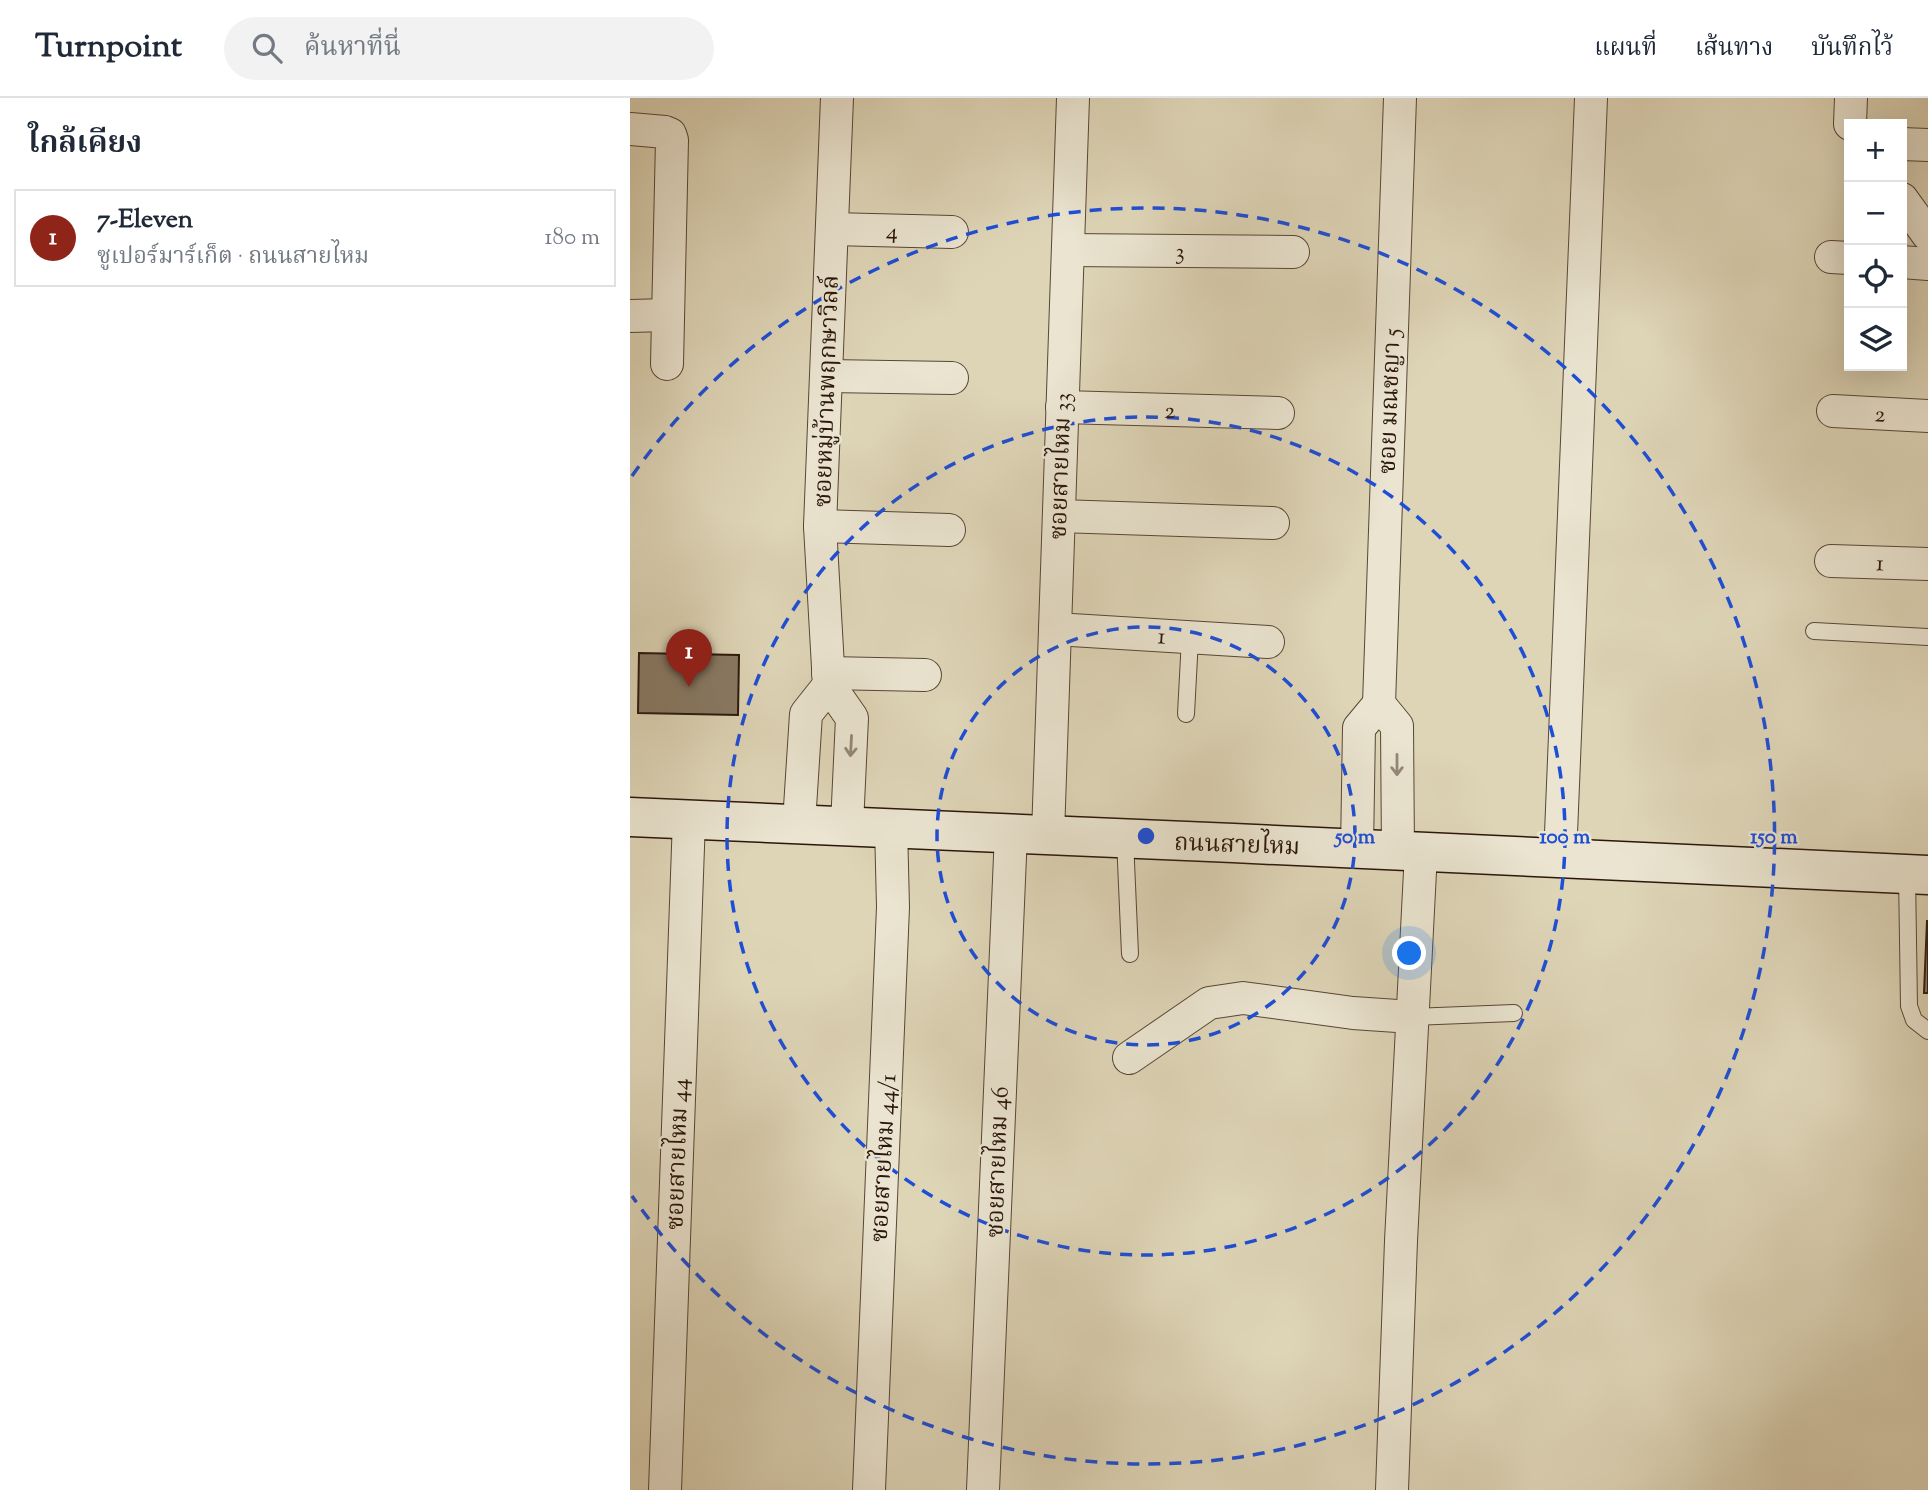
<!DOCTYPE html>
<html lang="th">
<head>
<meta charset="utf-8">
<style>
  body { margin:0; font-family:"Sorts Mill Goudy","Noto Serif Thai",serif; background:#f2f2f3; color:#1f2937 }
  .controls { position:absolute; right:21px; top:21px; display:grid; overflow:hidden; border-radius:0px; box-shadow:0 7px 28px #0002 }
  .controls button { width:63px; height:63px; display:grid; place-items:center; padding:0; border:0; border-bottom:2px solid #e0e1e3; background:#fff; color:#1f2937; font:35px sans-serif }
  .you { position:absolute; left:780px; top:856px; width:24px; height:24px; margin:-18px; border:5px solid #fff; border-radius:50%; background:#1a73e8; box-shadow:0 0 0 10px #1a73e833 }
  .badge { display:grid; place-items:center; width:46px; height:46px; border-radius:50%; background:#8f2418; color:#fff; font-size:23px; font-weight:700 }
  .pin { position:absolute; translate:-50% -58px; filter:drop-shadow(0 2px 4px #0008) }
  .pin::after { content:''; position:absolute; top:37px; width:24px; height:21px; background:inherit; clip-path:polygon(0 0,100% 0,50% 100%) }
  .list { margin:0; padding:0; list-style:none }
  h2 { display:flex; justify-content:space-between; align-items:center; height:91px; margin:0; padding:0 28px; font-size:30px }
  h2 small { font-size:23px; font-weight:400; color:#747a83 }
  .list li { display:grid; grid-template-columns:46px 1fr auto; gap:21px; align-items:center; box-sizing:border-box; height:98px; margin:0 14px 14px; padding:0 14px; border:2px solid #e0e1e3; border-radius:0px }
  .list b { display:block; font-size:26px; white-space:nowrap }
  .list p { margin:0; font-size:23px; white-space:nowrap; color:#747a83 }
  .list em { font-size:23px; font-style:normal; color:#747a83 }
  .icon { flex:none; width:38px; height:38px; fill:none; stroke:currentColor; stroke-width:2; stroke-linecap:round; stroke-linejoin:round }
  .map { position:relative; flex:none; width:1298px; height:1392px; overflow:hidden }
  header { display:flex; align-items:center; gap:42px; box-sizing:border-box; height:98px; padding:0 35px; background:#fff; border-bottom:2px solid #e0e1e3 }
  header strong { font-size:33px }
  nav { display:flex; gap:38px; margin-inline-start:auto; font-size:24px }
  .search { width:490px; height:63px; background:#f2f2f3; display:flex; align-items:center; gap:18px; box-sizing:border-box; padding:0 24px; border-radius:38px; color:#747a83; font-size:26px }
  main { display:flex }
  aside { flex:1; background:#fff }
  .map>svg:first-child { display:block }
  .building { fill:#887964; stroke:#2b160b; stroke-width:2 }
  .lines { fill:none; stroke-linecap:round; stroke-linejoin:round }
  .lane-casing { stroke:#584636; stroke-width:18 }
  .street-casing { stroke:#584636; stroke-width:34 }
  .secondary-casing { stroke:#2b160b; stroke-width:41 }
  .lane { stroke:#eae4d0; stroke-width:16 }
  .street { stroke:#eae4d0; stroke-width:32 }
  .secondary { stroke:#eae4d0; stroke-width:38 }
  .oneway { stroke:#948777 }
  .ring { fill:none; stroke:#1d4ed8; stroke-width:3.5; stroke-dasharray:12 9 }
  .labels { text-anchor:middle; stroke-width:5; stroke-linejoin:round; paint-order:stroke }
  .street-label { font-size:24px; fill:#2b160b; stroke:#eae4d0 }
  .centre { fill:#1d4ed8; stroke:#eae4d0; stroke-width:3.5 }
  .ring-label { font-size:21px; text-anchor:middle; font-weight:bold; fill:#1d4ed8; stroke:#eae4d0; stroke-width:5; stroke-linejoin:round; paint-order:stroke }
</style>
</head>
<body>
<header>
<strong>Turnpoint</strong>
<div class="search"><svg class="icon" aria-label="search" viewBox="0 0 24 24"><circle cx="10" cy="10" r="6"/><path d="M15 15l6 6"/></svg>ค้นหาที่นี่</div>
<nav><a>แผนที่</a><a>เส้นทาง</a><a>บันทึกไว้</a></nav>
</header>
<main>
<aside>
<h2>ใกล้เคียง<small></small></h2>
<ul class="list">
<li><span class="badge">1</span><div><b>7-Eleven</b><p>ซูเปอร์มาร์เก็ต · ถนนสายไหม</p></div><em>180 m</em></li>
</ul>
</aside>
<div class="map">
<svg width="1298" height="1392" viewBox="0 0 1298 1392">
  <rect width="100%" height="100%" fill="#ded5b7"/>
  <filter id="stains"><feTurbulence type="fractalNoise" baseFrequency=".00286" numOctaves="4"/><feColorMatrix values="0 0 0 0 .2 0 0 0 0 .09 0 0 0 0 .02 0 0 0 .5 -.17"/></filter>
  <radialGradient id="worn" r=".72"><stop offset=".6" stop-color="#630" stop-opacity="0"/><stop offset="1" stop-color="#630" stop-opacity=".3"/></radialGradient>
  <g class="building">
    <path d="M9 555 109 557 108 617 8 615Z"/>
    <path d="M1297 823H1298V895H1294Z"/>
  </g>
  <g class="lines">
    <defs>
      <g id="lane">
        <path d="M1184 533 1298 539"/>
        <path d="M556 616 560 540"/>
        <path d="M495 741 500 856"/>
        <path d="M1277 776 1279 908 1284 922 1298 933"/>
        <path d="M782 919 884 915"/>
      </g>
      <g id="street">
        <path d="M1220 26 1221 0"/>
        <path d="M0 31 35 34 40 36 42 42 37 266"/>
        <path d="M1272 46 1298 47"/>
        <path d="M1272 101 1298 137"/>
        <path id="s1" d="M202 131 322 134"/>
        <path id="s2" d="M438 152 663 154"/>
        <path d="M1201 159 1219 160"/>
        <path d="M1272 164 1298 166"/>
        <path d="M0 218 37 217"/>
        <path d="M198 278 322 280"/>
        <path id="s3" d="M432 309 648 315"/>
        <path id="s4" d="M1203 313 1298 318"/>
        <path d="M429 418 643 425"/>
        <path d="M190 428 319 432"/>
        <path id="s5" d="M1201 463 1298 466"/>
        <path id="s6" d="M425 531 638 544"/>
        <path d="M198 575 295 577"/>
        <path d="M199 587 190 428 207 0"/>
        <path d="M199 587 222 620 217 727"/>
        <path d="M749 606 770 0"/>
        <path d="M749 606 767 628 768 753"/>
        <path d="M169 725 176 616 199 587"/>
        <path d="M418 737 443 0"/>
        <path d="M727 751 729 630 749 606"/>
        <path d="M930 760 961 0"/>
        <path d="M499 960 579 905 613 900 723 915 782 919"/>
        <path d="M35 1392 59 721"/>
        <path d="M239 1392 263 809 261 728"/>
        <path d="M353 1392 381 735"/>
        <path d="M762 1392 771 1143 791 754"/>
      </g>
      <path id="secondary" d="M0 719C433 735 865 759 1298 777"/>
    </defs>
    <use href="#lane" class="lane-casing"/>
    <use href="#street" class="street-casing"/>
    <use href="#secondary" class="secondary-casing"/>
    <use href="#lane" class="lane"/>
    <use href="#street" class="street"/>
    <use href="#secondary" class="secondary"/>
  </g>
  <defs><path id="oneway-shaft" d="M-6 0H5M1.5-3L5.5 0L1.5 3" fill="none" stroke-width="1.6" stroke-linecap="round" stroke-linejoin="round" transform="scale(1.75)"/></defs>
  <g class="oneway">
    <use href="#oneway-shaft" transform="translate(221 648) rotate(93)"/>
    <use href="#oneway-shaft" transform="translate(767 667) rotate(90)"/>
  </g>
  <g class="ring">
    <circle cx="516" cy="738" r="209"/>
    <circle cx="516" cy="738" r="419"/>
    <path d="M2 378A628 628 0 1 1 2 1098"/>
  </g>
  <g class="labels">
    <g class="street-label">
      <text dy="8" stroke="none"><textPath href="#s1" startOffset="60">4</textPath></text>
      <text dy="8" stroke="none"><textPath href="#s2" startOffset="112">3</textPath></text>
      <text transform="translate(196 293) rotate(-88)" y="8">ซอยหมู่บ้านพฤกษาวิลล์</text>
      <text transform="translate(759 303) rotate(-88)" y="8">ซอย มณชญา 5</text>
      <text dy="8" stroke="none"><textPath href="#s3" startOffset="108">2</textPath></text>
      <text dy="8" stroke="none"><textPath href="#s4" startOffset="47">2</textPath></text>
      <text transform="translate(430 368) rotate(-88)" y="8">ซอยสายไหม 33</text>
      <text dy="8" stroke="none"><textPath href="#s5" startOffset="49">1</textPath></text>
      <text dy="8" stroke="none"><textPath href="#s6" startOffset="107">1</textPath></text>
      <text transform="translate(607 746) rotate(2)" y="8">ถนนสายไหม</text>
      <text transform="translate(47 1056) rotate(-88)" y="8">ซอยสายไหม 44</text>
      <text transform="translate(253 1060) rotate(-87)" y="8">ซอยสายไหม 44/1</text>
      <text transform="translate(367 1064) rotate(-88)" y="8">ซอยสายไหม 46</text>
    </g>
  </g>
  <circle cx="516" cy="738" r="10" class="centre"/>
  <g class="ring-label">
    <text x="725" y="745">50 m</text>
    <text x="935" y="745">100 m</text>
    <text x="1144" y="745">150 m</text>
  </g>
  <rect width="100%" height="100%" filter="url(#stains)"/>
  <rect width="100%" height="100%" fill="url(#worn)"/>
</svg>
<div class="controls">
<button>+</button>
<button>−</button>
<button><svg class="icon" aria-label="locate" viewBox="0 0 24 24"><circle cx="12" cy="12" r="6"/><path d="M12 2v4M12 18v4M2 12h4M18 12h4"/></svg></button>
<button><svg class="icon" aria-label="layers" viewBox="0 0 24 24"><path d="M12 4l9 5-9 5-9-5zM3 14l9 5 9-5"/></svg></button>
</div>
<div class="you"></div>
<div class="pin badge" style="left:59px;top:589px">1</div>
</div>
</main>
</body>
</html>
